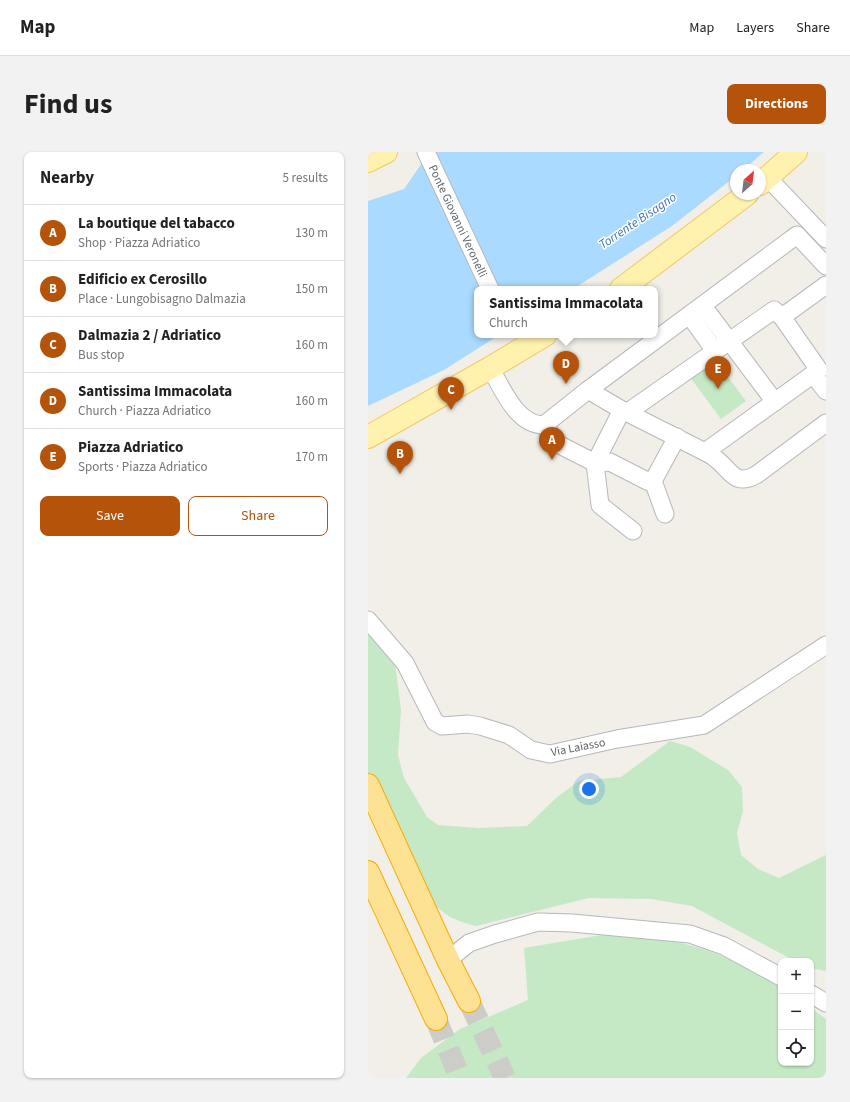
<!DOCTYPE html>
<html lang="en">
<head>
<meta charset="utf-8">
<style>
  body { margin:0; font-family:"Source Sans 3",sans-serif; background:#f2f2f2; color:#222 }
  .controls { position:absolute; right:12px; bottom:12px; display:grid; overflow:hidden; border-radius:8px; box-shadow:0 1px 3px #0004 }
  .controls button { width:36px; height:36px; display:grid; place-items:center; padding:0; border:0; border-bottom:1px solid #e0e0e0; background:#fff; color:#222; font:20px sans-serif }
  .compass { position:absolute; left:362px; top:12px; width:36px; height:36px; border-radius:50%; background:#fff; box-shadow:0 1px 3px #0004; rotate:28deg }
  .you { position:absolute; left:221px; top:637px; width:14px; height:14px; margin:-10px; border:3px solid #fff; border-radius:50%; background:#1a73e8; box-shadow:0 0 0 6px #1a73e833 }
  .badge { display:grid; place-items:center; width:26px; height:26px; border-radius:50%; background:#b45309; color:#fff; font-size:13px; font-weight:700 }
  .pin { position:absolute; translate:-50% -33px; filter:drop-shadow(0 1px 2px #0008) }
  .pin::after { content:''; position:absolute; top:21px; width:14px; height:12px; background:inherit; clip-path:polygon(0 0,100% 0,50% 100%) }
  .popup { position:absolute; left:106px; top:134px; width:184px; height:52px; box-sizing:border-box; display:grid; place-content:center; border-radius:8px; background:#fff; filter:drop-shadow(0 1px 3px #0005); font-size:13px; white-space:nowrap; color:#767676 }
  .popup b { font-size:15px; color:#222 }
  .popup::after { content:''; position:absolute; left:50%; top:100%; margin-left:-8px; border:8px solid transparent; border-top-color:#fff }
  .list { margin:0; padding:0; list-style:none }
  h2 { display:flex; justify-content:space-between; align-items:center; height:52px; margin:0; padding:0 16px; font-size:17px }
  h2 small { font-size:13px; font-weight:400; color:#767676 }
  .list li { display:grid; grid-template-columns:26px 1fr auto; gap:12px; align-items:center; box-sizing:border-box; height:56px; padding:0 16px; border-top:1px solid #e0e0e0 }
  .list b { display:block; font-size:15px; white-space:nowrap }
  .list p { margin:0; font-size:13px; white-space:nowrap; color:#767676 }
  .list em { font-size:13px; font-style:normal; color:#767676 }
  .actions { display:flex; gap:8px; padding:12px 16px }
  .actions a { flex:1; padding:9px 0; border:1px solid #b45309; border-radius:8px; text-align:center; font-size:14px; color:#b45309 }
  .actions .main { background:#b45309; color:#fff }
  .icon { flex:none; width:22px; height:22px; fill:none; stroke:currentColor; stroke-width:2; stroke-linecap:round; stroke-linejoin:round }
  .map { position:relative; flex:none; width:458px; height:926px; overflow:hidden; border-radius:8px }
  header { display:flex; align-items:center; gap:24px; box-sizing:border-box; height:56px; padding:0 20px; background:#fff; border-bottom:1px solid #e0e0e0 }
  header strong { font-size:19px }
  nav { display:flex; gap:22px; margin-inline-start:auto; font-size:14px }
  .intro { display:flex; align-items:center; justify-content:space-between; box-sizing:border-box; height:96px; padding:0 24px }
  h1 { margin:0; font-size:28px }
  .button { padding:10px 18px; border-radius:8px; background:#b45309; color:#fff; font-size:14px; font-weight:700 }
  main { display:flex; gap:24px; padding:0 24px }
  aside { flex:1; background:#fff; border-radius:8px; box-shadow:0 1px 3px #0004 }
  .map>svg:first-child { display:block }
  .green { fill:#c5e8c5 }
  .water { fill:#aadaff }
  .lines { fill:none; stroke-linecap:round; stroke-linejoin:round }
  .highway-tunnel { stroke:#ccccc8; stroke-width:22; stroke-dasharray:22 11; stroke-linecap:butt }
  .minor-casing { stroke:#b5b8bc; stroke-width:19 }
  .major-casing { stroke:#f2c960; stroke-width:24 }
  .highway-casing { stroke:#f9ab00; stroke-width:24 }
  .minor { stroke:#fff; stroke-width:17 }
  .major { stroke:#fff2af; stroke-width:22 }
  .highway { stroke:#fde293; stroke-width:22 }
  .labels { text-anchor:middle; stroke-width:3; stroke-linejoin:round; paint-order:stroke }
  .street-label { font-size:12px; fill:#5f6368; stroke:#fff }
  .water-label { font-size:13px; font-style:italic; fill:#4174aa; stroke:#fff }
</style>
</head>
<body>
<header>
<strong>Map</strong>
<nav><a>Map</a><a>Layers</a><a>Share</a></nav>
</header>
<div class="intro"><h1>Find us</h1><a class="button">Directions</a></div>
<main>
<aside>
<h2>Nearby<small>5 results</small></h2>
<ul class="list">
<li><span class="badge">A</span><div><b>La boutique del tabacco</b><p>Shop · Piazza Adriatico</p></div><em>130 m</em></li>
<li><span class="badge">B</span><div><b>Edificio ex Cerosillo</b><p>Place · Lungobisagno Dalmazia</p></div><em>150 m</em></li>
<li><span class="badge">C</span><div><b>Dalmazia 2 / Adriatico</b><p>Bus stop</p></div><em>160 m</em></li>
<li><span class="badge">D</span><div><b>Santissima Immacolata</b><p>Church · Piazza Adriatico</p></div><em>160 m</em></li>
<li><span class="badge">E</span><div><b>Piazza Adriatico</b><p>Sports · Piazza Adriatico</p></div><em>170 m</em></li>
</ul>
<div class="actions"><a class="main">Save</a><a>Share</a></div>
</aside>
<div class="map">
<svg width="458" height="926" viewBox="0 0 458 926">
  <rect width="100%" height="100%" fill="#f1efe8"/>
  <g class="green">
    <path d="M347 208 378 249 353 267 322 225Z"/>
    <path d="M0 477 27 511 33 558 30 603 36 626 59 665 70 673 110 676 159 674 188 646 211 629 253 625 302 589 322 595 360 618 374 635 375 659 369 681 373 703 390 717 411 726 458 703V819L443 816V809H427L324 754 283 747 221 746 108 774C87 769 77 764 62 748L0 622Z"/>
    <path d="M246 781C265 783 285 785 304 789 343 797 380 813 413 836V911H443V856L458 867V926H38L53 906 92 877 160 848 156 796Z"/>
  </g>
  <path class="water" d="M69 0H396L375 18H368V24L304 74 205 137H109V183H131L76 218 0 254V49L36 37 56 8Z"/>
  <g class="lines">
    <g class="highway-tunnel">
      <path d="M101 849 137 926"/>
      <path d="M68 867 92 926"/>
    </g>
    <defs>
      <g id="minor">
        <path d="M58 0 122 137"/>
        <path d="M399 25 458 87"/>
        <path d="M335 154 407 250"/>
        <path d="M322 164 347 199"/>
        <path d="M122 216C135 237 148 273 176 273L220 238 429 83 458 114"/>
        <path d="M445 222 458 239"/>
        <path d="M254 258 337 300 451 218 414 165 458 133"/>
        <path d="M260 260 406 158 414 165"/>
        <path d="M176 273 190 292 227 311 254 258 220 238"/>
        <path d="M337 300C341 302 345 304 348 307 363 318 366 335 388 323L458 271"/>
        <path d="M285 329 297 362"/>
        <path d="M265 379 232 353 227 311 242 310 279 329H285L309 285"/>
        <path d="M0 468 37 511 67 570 74 574 100 572 112 574 141 583 163 598 182 602 249 587 336 573 458 493"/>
        <path d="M80 808 101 791 127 782 170 770 204 771 322 782 356 794 413 825"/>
        <path d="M443 842 458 851"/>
      </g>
      <g id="major">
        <path d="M0 9 18 0"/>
        <path d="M392 32 428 0"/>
        <path d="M253 137 379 42"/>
        <path d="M0 285 122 216 177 183"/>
      </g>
      <g id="highway">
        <path d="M0 633 80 808 101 849"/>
        <path d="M0 720 68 867"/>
      </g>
    </defs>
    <use href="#minor" class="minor-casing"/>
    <use href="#major" class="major-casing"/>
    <use href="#highway" class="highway-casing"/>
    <use href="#minor" class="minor"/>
    <use href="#major" class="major"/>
    <use href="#highway" class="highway"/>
  </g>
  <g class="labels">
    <g class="street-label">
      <text transform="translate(90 69) rotate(65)" y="4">Ponte Giovanni Veronelli</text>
      <text transform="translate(210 595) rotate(-11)" y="4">Via Laiasso</text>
    </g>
    <g class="water-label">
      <text transform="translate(269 68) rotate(-34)" y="5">Torrente Bisagno</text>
    </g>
  </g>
</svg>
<div class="controls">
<button>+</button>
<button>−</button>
<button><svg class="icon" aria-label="locate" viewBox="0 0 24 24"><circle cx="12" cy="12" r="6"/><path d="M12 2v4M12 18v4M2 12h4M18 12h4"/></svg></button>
</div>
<svg class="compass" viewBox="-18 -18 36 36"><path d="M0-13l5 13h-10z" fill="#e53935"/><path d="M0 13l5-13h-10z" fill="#767676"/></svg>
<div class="you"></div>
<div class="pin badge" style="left:184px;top:308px">A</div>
<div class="pin badge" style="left:32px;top:322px">B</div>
<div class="pin badge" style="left:83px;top:258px">C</div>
<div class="pin badge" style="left:198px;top:232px">D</div>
<div class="popup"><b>Santissima Immacolata</b>Church</div>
<div class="pin badge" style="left:350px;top:237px">E</div>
</div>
</main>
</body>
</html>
